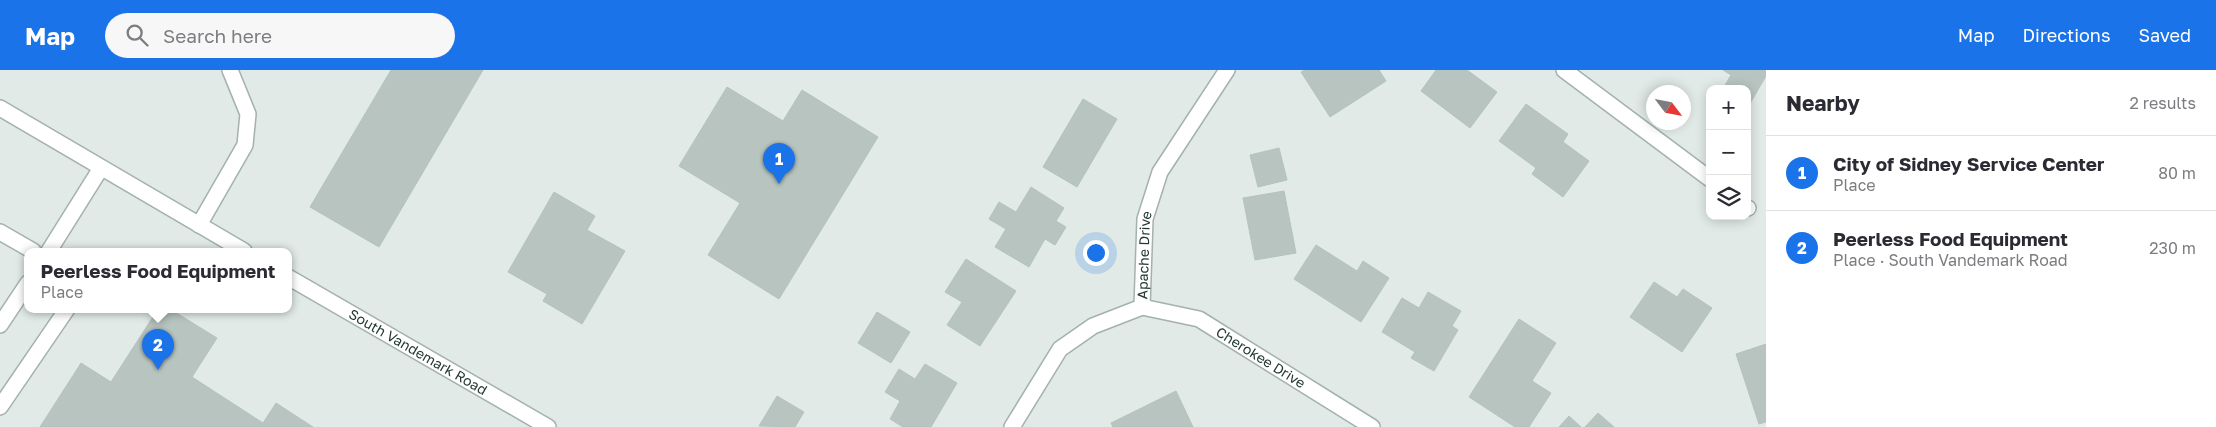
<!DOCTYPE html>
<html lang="en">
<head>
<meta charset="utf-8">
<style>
  body { margin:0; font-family:"Golos Text",sans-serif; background:#f7f7f7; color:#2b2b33 }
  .controls { position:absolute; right:15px; top:15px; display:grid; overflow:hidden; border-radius:10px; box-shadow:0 2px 12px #0003 }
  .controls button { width:45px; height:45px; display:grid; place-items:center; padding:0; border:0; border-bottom:1px solid #e1e1e2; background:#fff; color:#2b2b33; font:25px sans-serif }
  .compass { position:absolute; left:1646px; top:15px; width:45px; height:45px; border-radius:50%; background:#fff; box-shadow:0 2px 12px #0003; rotate:122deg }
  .you { position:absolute; left:1095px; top:182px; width:18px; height:18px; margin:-12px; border:4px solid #fff; border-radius:50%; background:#1a73e8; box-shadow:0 0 0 8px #1a73e833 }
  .badge { display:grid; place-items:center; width:32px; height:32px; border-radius:50%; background:#1a73e8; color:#fff; font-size:16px; font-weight:700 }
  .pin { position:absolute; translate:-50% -41px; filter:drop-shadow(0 1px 2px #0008) }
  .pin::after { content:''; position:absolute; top:26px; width:18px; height:15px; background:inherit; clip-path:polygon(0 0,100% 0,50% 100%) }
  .popup { position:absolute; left:24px; top:178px; width:268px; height:65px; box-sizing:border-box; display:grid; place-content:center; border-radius:10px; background:#fff; filter:drop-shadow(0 1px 4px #0005); font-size:16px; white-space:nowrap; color:#7c7c81 }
  .popup b { font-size:19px; color:#2b2b33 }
  .popup::after { content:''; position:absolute; left:50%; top:100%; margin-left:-10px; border:10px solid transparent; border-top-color:#fff }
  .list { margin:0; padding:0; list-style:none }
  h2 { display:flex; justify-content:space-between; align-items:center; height:65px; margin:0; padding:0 20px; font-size:21px }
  h2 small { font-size:16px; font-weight:400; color:#7c7c81 }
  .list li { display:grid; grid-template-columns:32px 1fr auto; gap:15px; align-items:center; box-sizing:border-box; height:75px; padding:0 20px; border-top:1px solid #e1e1e2 }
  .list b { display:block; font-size:19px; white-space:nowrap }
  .list p { margin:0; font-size:16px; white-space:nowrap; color:#7c7c81 }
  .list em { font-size:16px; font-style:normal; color:#7c7c81 }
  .icon { flex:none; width:28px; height:28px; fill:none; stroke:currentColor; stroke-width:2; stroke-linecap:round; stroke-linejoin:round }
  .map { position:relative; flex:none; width:1766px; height:357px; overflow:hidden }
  header { display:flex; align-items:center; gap:30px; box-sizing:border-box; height:70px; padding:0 25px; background:#1a73e8; color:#fff }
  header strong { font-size:24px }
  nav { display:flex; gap:28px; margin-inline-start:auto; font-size:18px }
  .search { width:350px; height:45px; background:#f7f7f7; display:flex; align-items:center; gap:12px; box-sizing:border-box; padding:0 18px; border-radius:28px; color:#7c7c81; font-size:19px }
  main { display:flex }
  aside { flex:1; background:#fff }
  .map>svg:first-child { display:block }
  .building { fill:#b7c4bf; stroke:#b4c3bd }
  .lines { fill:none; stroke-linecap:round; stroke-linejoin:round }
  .service-casing { stroke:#a4b1ad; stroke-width:18 }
  .minor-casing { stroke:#a4b1ad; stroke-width:18 }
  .service { stroke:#fff; stroke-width:15 }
  .minor { stroke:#fff; stroke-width:15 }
  .labels { text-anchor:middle; stroke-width:5; stroke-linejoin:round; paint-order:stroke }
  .street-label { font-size:14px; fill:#233934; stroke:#f1f7f4 }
</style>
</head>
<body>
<header>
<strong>Map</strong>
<div class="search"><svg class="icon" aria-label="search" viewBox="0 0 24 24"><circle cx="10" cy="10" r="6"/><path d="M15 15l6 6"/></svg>Search here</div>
<nav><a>Map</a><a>Directions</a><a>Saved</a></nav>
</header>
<main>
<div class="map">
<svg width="1766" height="357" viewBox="0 0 1766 357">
  <rect width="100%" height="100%" fill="#e1eae6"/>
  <g class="building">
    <path d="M391 0H483L379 177 310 137Z"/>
    <path d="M1305 0H1379L1386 11 1330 47 1301 2Z"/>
    <path d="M1436 0H1467L1497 22 1470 58 1421 21Z"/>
    <path d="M1723 0H1766V6L1748 37 1747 19H1723L1731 5Z"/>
    <path d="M727 17 783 51 802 20 878 67 779 229 708 185 740 133 679 96Z"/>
    <path d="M1083 29 1117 49 1077 117 1043 97Z"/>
    <path d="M1526 34 1568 64 1563 72 1589 91 1563 127 1532 104 1536 98 1499 71Z"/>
    <path d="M1279 78 1287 110 1258 117 1250 85Z"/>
    <path d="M1031 117 1064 138 1056 151 1066 157 1055 175 1045 169 1029 197 995 177 1006 159 989 149 999 132 1016 142Z"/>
    <path d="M1284 121 1296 183 1255 190 1243 128Z"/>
    <path d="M554 122 595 146 587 160 625 181 582 254 543 231 547 224 508 202Z"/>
    <path d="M1316 175 1357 201 1363 191 1389 208 1361 252 1294 209Z"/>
    <path d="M966 189 1016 221 980 276 947 255 962 232 945 222Z"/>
    <path d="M1654 212 1677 227 1683 219 1712 238 1682 282 1630 247Z"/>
    <path d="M1428 222 1461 241 1452 256 1458 260 1434 301 1411 288 1415 282 1382 262 1402 228 1419 238Z"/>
    <path d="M158 239H170L217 268 192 307 263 353 276 333 313 357H40L81 293 111 312Z"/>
    <path d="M877 242 910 262 891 293 858 273Z"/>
    <path d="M1519 249 1556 273 1532 311 1551 323 1529 357H1515L1469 327Z"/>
    <path d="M1766 274V352L1759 354 1736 284Z"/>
    <path d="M925 294 957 313 931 357H903L890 349 900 331 885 322 899 299 915 309Z"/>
    <path d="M1176 321 1193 357H1113L1111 353Z"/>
    <path d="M777 326 804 342 795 357 759 356Z"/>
    <path d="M1598 343 1614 357H1585Z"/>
    <path d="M1569 346 1581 357H1559Z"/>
  </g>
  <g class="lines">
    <defs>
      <g id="service">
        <path d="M199 155 245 75 248 44 230 0"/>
        <path d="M0 162 33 181"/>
        <path d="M49 181 101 98"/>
        <path d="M0 255 28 213"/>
        <path d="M0 337 67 239"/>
      </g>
      <g id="minor">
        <path d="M1564 0 1710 109"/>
        <path d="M0 38 244 181"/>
        <path d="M1747 138H1748"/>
        <path id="s1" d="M288 207 548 357"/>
        <path id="s2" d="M1142 237 1199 249 1372 357"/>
        <path id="s3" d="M1142 237 1145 149 1160 102 1227 0"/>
        <path d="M1012 357 1060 279 1093 256 1142 237"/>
      </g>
    </defs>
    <use href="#service" class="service-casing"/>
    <use href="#minor" class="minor-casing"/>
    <use href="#service" class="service"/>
    <use href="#minor" class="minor"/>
  </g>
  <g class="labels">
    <g class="street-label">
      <text dy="5" stroke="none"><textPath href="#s3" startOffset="52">Apache Drive</textPath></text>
      <text dy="5" stroke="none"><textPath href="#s1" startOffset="150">South Vandemark Road</textPath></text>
      <text dy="5" stroke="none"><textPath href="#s2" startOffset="131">Cherokee Drive</textPath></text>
    </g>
  </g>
</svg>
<div class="controls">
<button>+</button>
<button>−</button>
<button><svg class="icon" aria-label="layers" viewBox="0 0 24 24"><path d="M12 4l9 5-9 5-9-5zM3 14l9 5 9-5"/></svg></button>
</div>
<svg class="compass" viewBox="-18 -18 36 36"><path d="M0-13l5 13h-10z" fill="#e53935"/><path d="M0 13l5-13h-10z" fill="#7c7c81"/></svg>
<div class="you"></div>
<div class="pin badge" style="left:779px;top:114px">1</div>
<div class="pin badge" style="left:158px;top:300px">2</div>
<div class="popup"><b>Peerless Food Equipment</b>Place</div>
</div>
<aside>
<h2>Nearby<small>2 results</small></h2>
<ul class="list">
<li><span class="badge">1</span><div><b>City of Sidney Service Center</b><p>Place</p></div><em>80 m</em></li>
<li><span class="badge">2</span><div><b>Peerless Food Equipment</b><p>Place · South Vandemark Road</p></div><em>230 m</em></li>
</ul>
</aside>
</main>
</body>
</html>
